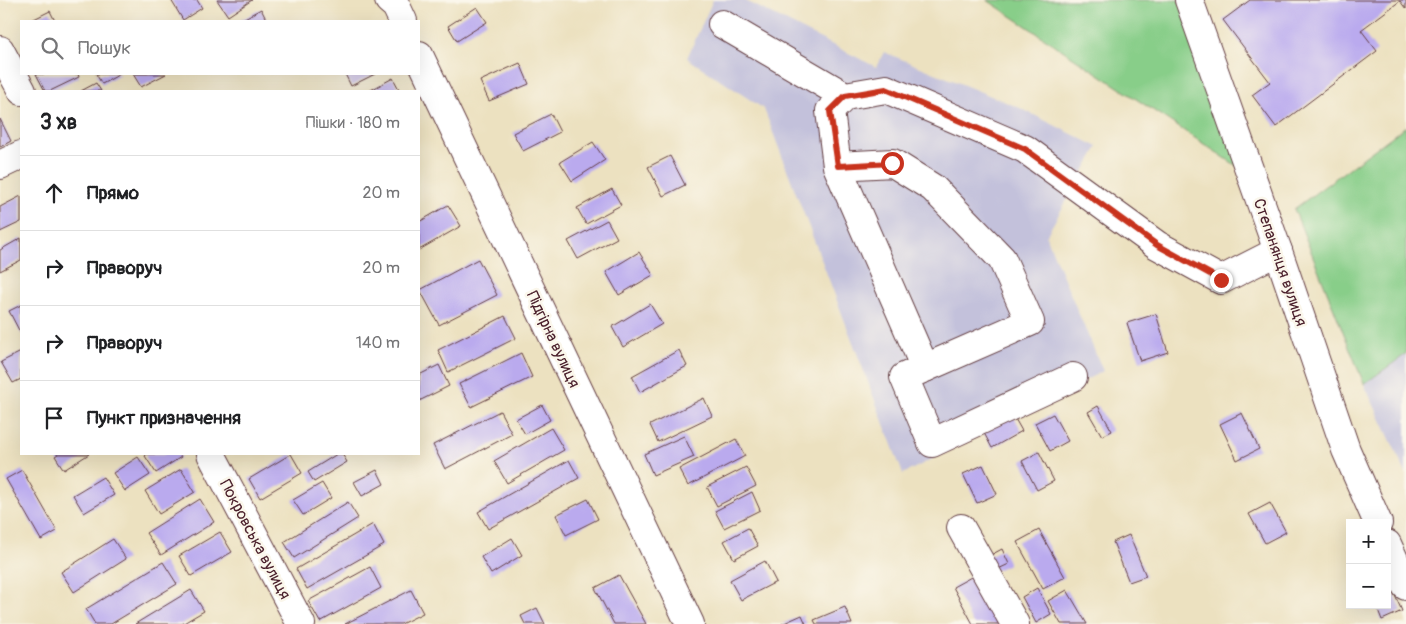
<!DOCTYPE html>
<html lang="uk">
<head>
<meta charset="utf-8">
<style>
  body { margin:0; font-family:Pangolin,sans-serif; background:#f6f6f6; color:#202124 }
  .controls { position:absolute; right:15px; bottom:15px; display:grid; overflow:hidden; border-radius:0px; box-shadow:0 5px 20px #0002 }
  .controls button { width:45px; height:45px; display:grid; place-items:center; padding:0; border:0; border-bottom:1px solid #e0e0e0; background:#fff; color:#202124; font:25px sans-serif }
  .stop { position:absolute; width:15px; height:15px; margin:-11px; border:4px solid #c8321e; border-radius:50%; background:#fff }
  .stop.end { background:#c8321e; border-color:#fff; box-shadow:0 1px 5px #0008 }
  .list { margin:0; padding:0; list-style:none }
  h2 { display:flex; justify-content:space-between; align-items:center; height:65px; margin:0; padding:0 20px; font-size:21px }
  h2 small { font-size:16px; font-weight:400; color:#757577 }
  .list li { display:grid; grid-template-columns:32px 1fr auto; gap:15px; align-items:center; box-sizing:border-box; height:75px; padding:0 20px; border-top:1px solid #e0e0e0 }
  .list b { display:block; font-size:19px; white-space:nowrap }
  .list em { font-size:16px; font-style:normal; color:#757577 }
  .icon { flex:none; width:28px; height:28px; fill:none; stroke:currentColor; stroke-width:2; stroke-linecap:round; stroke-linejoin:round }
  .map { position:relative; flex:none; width:1406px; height:624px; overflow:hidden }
  .search { position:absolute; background:#fff; box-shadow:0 5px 20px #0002; left:20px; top:20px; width:400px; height:55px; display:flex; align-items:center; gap:12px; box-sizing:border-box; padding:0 18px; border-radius:0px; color:#757577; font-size:19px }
  .panel { position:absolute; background:#fff; box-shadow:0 5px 20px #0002; left:20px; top:90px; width:400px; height:365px; border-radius:0px }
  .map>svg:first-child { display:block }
  .industrial { fill:#c3c1db }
  .green { fill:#88ce89; stroke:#69765a }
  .building { fill:#baaaee }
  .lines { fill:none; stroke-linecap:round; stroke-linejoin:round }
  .minor-casing { stroke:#623c41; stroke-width:30 }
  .minor { stroke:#fff; stroke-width:28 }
  .route { stroke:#c8321e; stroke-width:6 }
  .labels { text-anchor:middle; stroke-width:5; stroke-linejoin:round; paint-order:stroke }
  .street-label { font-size:16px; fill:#4a1f2b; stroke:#fbf7ec }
</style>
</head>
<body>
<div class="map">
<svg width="1406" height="624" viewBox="0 0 1406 624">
  <rect width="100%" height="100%" fill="#fbf7ec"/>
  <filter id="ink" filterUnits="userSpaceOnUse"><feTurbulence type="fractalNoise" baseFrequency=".02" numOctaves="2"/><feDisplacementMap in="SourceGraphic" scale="10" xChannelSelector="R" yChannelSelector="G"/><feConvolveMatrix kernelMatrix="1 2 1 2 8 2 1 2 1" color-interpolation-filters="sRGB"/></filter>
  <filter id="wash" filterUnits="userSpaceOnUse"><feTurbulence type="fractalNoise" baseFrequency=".0096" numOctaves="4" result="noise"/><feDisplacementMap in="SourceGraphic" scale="20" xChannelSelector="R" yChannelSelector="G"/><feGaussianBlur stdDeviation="1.12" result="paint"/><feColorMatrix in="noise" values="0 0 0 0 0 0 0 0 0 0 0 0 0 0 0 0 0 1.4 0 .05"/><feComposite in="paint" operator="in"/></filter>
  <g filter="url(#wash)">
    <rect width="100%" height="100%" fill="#ece1c0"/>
    <g class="industrial">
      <path d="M713 0H744L876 67 884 52 1020 108 1098 147 1046 236 1103 371 903 474 764 109 687 58Z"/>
      <path d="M1406 354V473L1364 384Z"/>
    </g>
    <g class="green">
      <path d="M987 0H1179L1240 168Z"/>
      <path d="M1406 126V354L1364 384 1294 209Z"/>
    </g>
    <g id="blocks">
      <g class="building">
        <path d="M171 0H197L202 8 183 20Z"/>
        <path d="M217 0H252L228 16Z"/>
        <path d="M1250 0H1406V9L1400 1 1361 30 1377 51 1276 127 1252 95 1270 82 1223 20Z"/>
        <path d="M477 7 487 22 457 41 448 26Z"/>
        <path d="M261 9 267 21H241V20Z"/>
        <path d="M50 11 55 21H30Z"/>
        <path d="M520 63 529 84 489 101 480 81Z"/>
        <path d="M36 74H78L79 77 50 91H45Z"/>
        <path d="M96 74H120L102 84Z"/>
        <path d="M133 74H166L141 87Z"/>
        <path d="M345 74H375L351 86Z"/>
        <path d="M393 78 400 91H369Z"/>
        <path d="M96 83 101 91H81Z"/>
        <path d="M551 114 560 132 523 151 513 133Z"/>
        <path d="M0 119 11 141 0 147Z"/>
        <path d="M593 142 605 160 572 181 560 162Z"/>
        <path d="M670 156 685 185 663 196 648 167Z"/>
        <path d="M612 189 621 205 586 224 577 208Z"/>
        <path d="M21 196V222L0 232V207Z"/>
        <path d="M448 205 461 226 419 250V222Z"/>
        <path d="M607 220 617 238 578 259 568 241Z"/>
        <path d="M21 238V260L0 271V250Z"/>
        <path d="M639 252 653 275 619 295 606 272Z"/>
        <path d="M478 259 497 295 439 325 420 290Z"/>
        <path d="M650 304 662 324 623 347 612 327Z"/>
        <path d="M21 305V334L9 311Z"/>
        <path d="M1156 314 1168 352 1140 361 1127 323Z"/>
        <path d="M505 316 516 338 448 372 438 350Z"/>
        <path d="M679 350 687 366 640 392 632 376Z"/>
        <path d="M21 352V379L13 383 1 362Z"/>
        <path d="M521 353 532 377 471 407 459 384Z"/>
        <path d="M439 365 449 386 419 401V375Z"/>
        <path d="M704 398 712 416 658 442 650 425Z"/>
        <path d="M542 405 550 420 525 434 516 419Z"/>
        <path d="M1098 406 1112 431 1102 436 1088 412Z"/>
        <path d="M500 411 512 434 445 469 433 445Z"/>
        <path d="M1242 413 1259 449 1237 460 1220 424Z"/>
        <path d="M1053 414 1068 441 1050 451 1035 423Z"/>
        <path d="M1014 417 1022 431 992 448 984 433Z"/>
        <path d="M551 428 564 450 507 483 494 461Z"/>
        <path d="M684 436 694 457 653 475 644 454Z"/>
        <path d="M736 439 745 456 688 486 679 469Z"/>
        <path d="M1039 452 1054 481 1037 490 1022 461Z"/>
        <path d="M58 454H89L64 470 55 456Z"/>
        <path d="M147 454H179L181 457 156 473 145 456Z"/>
        <path d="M291 454 302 473 260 498 249 479Z"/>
        <path d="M337 454H342L347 462 314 482 308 472Z"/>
        <path d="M138 457 150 475 125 491 113 473Z"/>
        <path d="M569 460 579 478 488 529 478 512Z"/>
        <path d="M983 465 997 494 977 503 963 474Z"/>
        <path d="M746 467 756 486 717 506 707 487Z"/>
        <path d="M181 469 195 492 159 514 145 491Z"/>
        <path d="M22 470 57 531 41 540 6 479Z"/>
        <path d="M377 470 384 484 362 496 354 482Z"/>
        <path d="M103 477 114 495 84 513 73 495Z"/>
        <path d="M322 483 331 498 303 515 293 500Z"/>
        <path d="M752 492 760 510 724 528 715 511Z"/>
        <path d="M200 499 214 522 161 555 146 533Z"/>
        <path d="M588 499 598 519 566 535 556 515Z"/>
        <path d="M348 502 358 518 294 558 284 542Z"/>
        <path d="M1270 503 1286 532 1265 543 1249 514Z"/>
        <path d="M373 524 384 545 307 589 296 569Z"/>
        <path d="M748 528 758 546 734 559 724 541Z"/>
        <path d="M1039 530 1065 577 1043 589 1017 542Z"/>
        <path d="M220 532 232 552 191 576 179 556Z"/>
        <path d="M1129 535 1146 576 1129 582 1113 542Z"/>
        <path d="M512 538 522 555 491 574 481 557Z"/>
        <path d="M113 539 126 559 74 592 61 572Z"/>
        <path d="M1002 549 1009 564 994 571 987 557Z"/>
        <path d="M765 561 776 582 741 600 730 580Z"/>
        <path d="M163 562 177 584 111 624H95L86 609Z"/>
        <path d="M370 567 381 588 320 622 308 601Z"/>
        <path d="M619 575 645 622 646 624H614L595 588Z"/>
        <path d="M973 576 999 623 998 624H973L953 587Z"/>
        <path d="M1387 578 1402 611 1382 620 1376 605H1387Z"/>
        <path d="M1037 588 1051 614 1036 623 1022 597Z"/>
        <path d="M191 590 204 611 182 624H135Z"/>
        <path d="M411 590 423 613 401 624H345Z"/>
        <path d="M1067 590 1087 624H1061L1048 601Z"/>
        <path d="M845 607 852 624H816L814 620Z"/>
        <path d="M537 608 545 624H525L521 616Z"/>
        <path d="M802 615 806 624H782Z"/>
      </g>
    </g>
  </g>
  <g filter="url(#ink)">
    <use href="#blocks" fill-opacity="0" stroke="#623c41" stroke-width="1"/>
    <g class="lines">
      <defs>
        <g id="minor">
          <path d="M389 0 396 6 403 21"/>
          <path d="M1189 0 1278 251 1346 450 1378 523"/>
          <path d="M722 24 845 96 886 89 1025 149 1157 245 1221 280 1278 251"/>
          <path d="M0 50 22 91"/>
          <path d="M419 55 690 624"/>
          <path d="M0 165 21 155"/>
          <path d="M837 166 893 163 933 188 1002 259 1030 322 925 368 837 166 830 111 845 96"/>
          <path d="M925 368 904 377 932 443 1073 377"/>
          <path d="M211 454 301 624"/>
          <path d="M961 528 1015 624"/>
          <path d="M1387 544 1406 586"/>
        </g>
      </defs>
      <use href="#minor" class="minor-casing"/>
      <use href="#minor" class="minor"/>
    </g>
  </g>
  <g class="lines" filter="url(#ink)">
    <path class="route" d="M892 163 838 166 830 111 845 96 886 89 1025 149 1157 245 1221 280"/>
  </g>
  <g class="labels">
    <g class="street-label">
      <text transform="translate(1281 262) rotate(71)" y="6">Степанянця вулиця</text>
      <text transform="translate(554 339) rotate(65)" y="6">Підгірна вулиця</text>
      <text transform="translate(256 539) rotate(62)" y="6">Покровська вулиця</text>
    </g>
  </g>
</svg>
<div class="controls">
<button>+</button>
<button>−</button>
</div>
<div class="stop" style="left:892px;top:163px"></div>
<div class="stop end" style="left:1221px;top:280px"></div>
<div class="search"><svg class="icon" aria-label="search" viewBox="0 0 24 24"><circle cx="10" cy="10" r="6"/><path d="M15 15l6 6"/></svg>Пошук</div>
<section class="panel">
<h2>3 хв<small>Пішки · 180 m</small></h2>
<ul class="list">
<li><svg class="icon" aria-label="ahead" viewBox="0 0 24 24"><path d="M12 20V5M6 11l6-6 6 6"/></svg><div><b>Прямо</b></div><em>20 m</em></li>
<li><svg class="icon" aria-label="right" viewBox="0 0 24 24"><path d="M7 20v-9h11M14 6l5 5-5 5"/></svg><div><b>Праворуч</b></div><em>20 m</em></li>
<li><svg class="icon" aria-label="right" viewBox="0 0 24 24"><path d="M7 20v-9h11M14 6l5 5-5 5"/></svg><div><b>Праворуч</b></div><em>140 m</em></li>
<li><svg class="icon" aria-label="arrive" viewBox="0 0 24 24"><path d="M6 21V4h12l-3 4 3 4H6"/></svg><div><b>Пункт призначення</b></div></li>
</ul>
</section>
</div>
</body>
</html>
